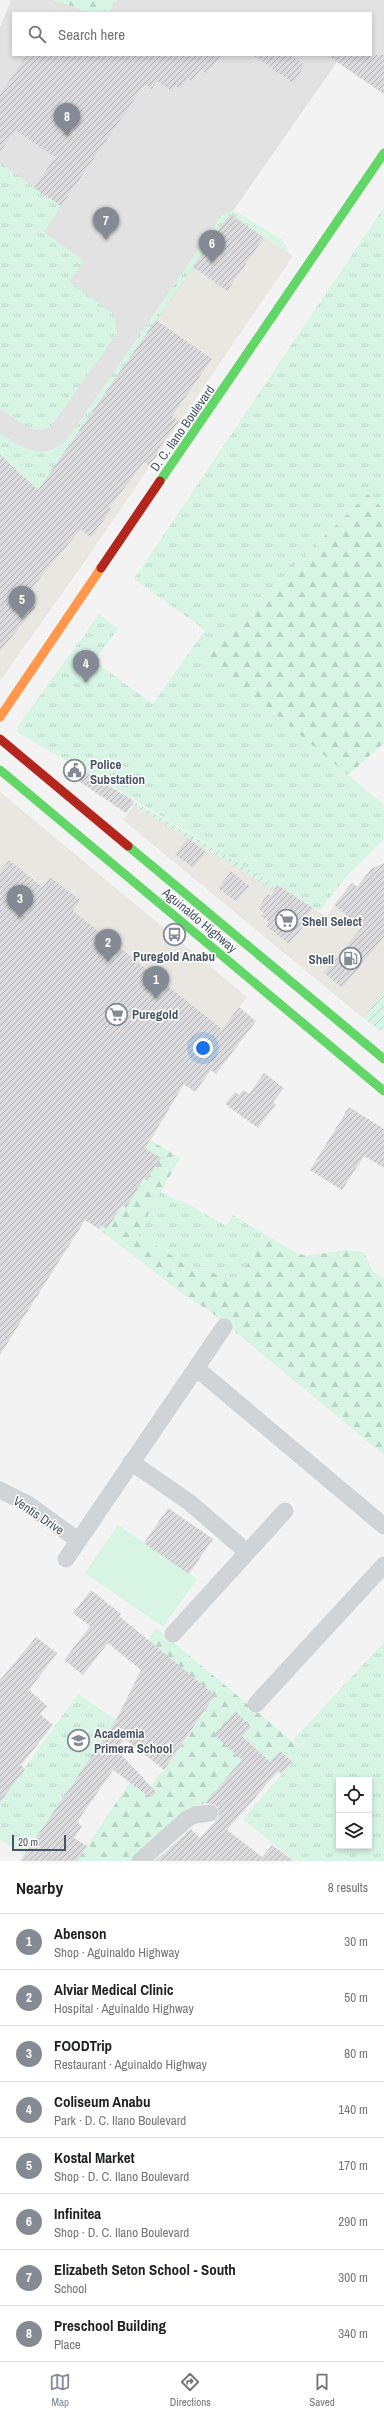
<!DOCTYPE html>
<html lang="en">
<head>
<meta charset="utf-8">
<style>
  body { margin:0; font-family:"Archivo Narrow",sans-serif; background:#f2f2f2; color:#202124 }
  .controls { position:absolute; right:12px; bottom:12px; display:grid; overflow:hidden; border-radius:0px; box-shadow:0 2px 6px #0003 }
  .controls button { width:36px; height:36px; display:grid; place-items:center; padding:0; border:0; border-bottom:1px solid #e0e0e0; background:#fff; color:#202124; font:20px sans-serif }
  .scale { position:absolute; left:12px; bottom:10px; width:54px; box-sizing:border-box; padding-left:4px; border:2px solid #485363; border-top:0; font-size:11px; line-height:14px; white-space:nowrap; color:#485363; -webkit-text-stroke:3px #fff; paint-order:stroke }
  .you { position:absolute; left:203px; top:1048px; width:14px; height:14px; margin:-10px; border:3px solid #fff; border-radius:50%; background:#1a73e8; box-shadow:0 0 0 6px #1a73e833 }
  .badge { display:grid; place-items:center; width:26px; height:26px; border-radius:50%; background:#848b95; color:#fff; font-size:13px; font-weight:700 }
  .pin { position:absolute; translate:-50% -33px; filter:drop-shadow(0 1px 2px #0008) }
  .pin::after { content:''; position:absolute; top:21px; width:14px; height:12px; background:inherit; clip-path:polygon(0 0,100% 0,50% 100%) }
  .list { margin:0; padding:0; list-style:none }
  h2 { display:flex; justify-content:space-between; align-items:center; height:52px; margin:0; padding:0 16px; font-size:17px }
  h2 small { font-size:13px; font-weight:400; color:#757577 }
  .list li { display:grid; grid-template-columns:26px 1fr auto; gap:12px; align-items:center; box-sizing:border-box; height:56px; padding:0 16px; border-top:1px solid #e0e0e0 }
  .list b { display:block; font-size:15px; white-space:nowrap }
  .list p { margin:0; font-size:13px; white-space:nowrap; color:#757577 }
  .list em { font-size:13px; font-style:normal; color:#757577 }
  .icon { flex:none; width:22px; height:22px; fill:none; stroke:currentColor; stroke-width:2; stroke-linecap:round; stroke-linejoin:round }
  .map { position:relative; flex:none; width:384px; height:1861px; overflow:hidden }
  .search { position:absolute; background:#fff; box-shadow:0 2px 6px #0003; left:12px; right:12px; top:12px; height:44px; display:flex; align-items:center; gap:10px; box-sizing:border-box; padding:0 14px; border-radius:0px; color:#757577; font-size:15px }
  .sheet { height:500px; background:#fff }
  nav { display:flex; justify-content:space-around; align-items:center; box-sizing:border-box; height:56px; border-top:1px solid #e0e0e0; background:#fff; font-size:11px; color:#757577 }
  nav a { display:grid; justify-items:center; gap:2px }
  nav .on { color:#848b95 }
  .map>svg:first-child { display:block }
  .commercial { fill:#e8e7e2 }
  .education { fill:#e2e2e3 }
  .grass { fill:url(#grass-tufts); fill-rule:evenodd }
  .forest { fill:url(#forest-firs) }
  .garden { fill:url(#garden-furrows) }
  .pitch { fill:#d7f4e5 }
  .building { fill:url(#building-hatch) }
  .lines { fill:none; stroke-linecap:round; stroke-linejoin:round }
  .street { stroke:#d1d4d7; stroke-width:17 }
  .fast { stroke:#63d668; stroke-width:9 }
  .slow { stroke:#ff974d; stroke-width:9 }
  .jam { stroke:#b3261e; stroke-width:9 }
  .labels { text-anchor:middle; stroke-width:3; stroke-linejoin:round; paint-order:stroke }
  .street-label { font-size:13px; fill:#485363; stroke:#fff }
  .poi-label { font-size:13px; font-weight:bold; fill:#485363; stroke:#fff; text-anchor:start }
</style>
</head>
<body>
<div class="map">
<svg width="384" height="1861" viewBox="0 0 384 1861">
  <defs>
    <pattern id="grass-tufts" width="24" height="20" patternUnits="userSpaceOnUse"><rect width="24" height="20" fill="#d7f4e5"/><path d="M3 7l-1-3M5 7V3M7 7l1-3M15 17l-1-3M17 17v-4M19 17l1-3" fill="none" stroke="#bad3c7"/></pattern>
    <pattern id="forest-firs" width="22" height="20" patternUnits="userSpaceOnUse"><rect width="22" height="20" fill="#d7f4e5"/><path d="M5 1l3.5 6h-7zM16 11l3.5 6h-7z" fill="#bad3c7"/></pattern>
    <pattern id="garden-furrows" width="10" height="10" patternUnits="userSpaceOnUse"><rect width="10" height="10" fill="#d7f4e5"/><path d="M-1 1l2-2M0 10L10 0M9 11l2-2" fill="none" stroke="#bad3c7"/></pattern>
    <pattern id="building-hatch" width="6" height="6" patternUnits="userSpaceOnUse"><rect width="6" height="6" fill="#dbdbdd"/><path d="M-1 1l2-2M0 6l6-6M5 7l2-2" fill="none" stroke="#b4b4b7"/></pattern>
  </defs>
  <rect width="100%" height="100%" fill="#f4f3f3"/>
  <g class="commercial">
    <path d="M230 214 293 256 88 557 0 681V455L38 490Z"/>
    <path d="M0 792 247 997 189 1075 99 1229 0 1166Z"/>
    <path d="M136 803 326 916 352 883 384 908V993L363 1018 123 820Z"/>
  </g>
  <path class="education" d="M11 0H53L92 13H13V55H371V13H108L116 0H384V94L337 62 48 476 0 455V27Z"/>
  <g class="grass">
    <path d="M0 163 61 206 44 232 84 261 69 282 114 314 117 333 52 425C36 439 14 418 0 409Z"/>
    <path d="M384 207V510L368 494 204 654 384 805V839L347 876 319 911 100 779 18 733V726L99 614 118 629 94 661 153 704 205 630 134 579Z"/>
    <path d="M233 210 282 240 286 245 287 252 230 214 38 490 0 455V433C23 449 42 461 66 441L222 215Z"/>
    <path d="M160 1192 184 1202 226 1226 233 1215 264 1234 235 1286 202 1266 199 1272 136 1234Z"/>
    <path d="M384 1642V1861H295L243 1819 303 1750 293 1740ZM339 1780H369V1846H339Z"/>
    <path d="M78 1694 116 1720 24 1855 0 1839V1802Z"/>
  </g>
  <g class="forest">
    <path d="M53 0H116L108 13H92Z"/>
    <path d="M368 494 384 510V743L348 775 204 654Z"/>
    <path d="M150 1140 180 1158 137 1234 198 1272 202 1266 235 1286 264 1234 296 1253 307 1256 346 1250 364 1252 373 1272 384 1278V1455L210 1311 185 1296 98 1228 109 1206Z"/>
    <path d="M156 1628 303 1750 293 1762 280 1751 270 1762 254 1747 205 1803 193 1808 170 1826 131 1861H77L130 1782 145 1793 175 1755 197 1722 148 1641Z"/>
  </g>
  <g class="garden">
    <path d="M136 803 275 884 270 891 265 884 134 806Z"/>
    <path d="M384 993V1026L380 1031 363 1018Z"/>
  </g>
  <path class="pitch" d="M118 1525 197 1579 163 1627 85 1573Z"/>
  <g class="building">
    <path d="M27 55H221L207 74 201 69 192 81 188 79 180 89 176 86 172 91 157 81 152 89 145 84 61 206 34 188 55 157 15 130 0 152V94Z"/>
    <path d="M253 55H290L305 65 293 83Z"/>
    <path d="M327 55H384V94Z"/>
    <path d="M230 214 264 238 227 291 193 267Z"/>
    <path d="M156 320 212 359 172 416 179 421 157 451 159 453 149 466 144 462 109 508 111 510 91 538 81 529 24 597 36 607 0 651V455L38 490Z"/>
    <path d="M69 762 134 801 126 813 64 771Z"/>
    <path d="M188 838 206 852 193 868 175 854Z"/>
    <path d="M9 860 42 887 50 877 80 900 73 911 222 1029 239 1007 256 1021 216 1074 211 1070 195 1092 184 1084 145 1148 161 1158 147 1180 144 1178 126 1208 122 1205 107 1229 100 1225 99 1229 85 1220 0 1355V871Z"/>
    <path d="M384 863V937L342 988 324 973 362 927 334 905 352 883 357 887 371 869Z"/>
    <path d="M231 871 249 886 236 902 218 888Z"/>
    <path d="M277 885 313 908 303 921 306 923 289 944 266 926 269 922 261 916 264 913 258 908 268 894 271 896Z"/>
    <path d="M264 1073 284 1088 273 1102 276 1104 258 1128 225 1104 235 1092 239 1095 243 1090 249 1094Z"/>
    <path d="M349 1107 384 1129V1168L364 1156 342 1190 310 1170Z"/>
    <path d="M168 1508 213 1539 189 1574 144 1543Z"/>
    <path d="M91 1590 121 1614 119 1616 215 1695 164 1770 125 1739 116 1749 156 1792 151 1798 113 1770 77 1822 82 1826 74 1838 87 1846 77 1861H20L116 1720 141 1670 108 1643 83 1675 64 1660 90 1626 73 1613Z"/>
    <path d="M36 1637 57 1653 29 1690 47 1706 40 1714 53 1725 21 1765 25 1769 0 1802V1680Z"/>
    <path d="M235 1712 251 1727 242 1736 270 1762 280 1751 293 1762 281 1774 278 1771 227 1830 262 1857 272 1845 294 1861H155L191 1829 200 1838 219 1817 218 1807 213 1804 205 1803 242 1760 214 1735Z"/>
  </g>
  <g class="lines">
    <g class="street">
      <path d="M196 1368 384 1526"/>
      <path d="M131 1462 189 1502 247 1552"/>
      <path d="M0 1490 26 1503 78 1540"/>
      <path d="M66 1559 224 1327"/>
      <path d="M173 1634 285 1511"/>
      <path d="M256 1704 384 1565"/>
      <path d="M140 1861 187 1819 195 1815 210 1813"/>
    </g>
    <g class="fast">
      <path d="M160 481 384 153"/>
      <path d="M0 770 384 1091"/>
      <path d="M128 846 384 1059"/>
    </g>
    <path class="slow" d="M0 717 101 568"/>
    <g class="jam">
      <path d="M101 568 160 481"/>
      <path d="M0 739 128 846"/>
    </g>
  </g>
  <defs>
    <symbol id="civic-ring" viewBox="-11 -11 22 22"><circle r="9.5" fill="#fff" stroke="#848b95" stroke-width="1.5"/><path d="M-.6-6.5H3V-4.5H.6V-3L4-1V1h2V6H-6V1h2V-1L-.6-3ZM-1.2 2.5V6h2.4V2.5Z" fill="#848b95"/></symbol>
    <symbol id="supermarket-ring" viewBox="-11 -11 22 22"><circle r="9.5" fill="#fff" stroke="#848b95" stroke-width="1.5"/><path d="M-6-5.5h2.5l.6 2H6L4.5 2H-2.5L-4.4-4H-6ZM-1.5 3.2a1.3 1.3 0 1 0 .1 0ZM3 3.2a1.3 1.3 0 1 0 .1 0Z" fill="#848b95"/></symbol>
    <symbol id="bus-ring" viewBox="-11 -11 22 22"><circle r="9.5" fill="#fff" stroke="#848b95" stroke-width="1.5"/><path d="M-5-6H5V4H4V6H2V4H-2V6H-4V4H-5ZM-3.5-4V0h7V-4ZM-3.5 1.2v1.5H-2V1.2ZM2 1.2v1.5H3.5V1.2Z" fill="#848b95"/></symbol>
    <symbol id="fuel-ring" viewBox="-11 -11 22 22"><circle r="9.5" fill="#fff" stroke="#848b95" stroke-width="1.5"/><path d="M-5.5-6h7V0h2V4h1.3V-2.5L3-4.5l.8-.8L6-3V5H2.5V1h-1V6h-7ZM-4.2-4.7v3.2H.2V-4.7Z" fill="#848b95"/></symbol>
    <symbol id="school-ring" viewBox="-11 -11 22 22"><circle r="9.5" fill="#fff" stroke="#848b95" stroke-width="1.5"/><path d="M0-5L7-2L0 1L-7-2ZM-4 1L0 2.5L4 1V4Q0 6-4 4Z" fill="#848b95"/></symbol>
  </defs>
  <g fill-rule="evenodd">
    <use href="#civic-ring" x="62" y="758" width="25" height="25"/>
    <use href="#supermarket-ring" x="274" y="908" width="25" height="25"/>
    <use href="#bus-ring" x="162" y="922" width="25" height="25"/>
    <use href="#fuel-ring" x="338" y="946" width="25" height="25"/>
    <use href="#supermarket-ring" x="104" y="1002" width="25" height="25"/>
    <use href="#school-ring" x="66" y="1728" width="25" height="25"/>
  </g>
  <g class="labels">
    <g class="street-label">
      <text transform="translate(182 428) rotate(-55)" y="5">D. C. Ilano Boulevard</text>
      <text transform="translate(200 920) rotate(40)" y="5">Aguinaldo Highway</text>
      <text transform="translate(39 1515) rotate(34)" y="5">Ventis Drive</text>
    </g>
    <g class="poi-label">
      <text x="90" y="769">Police<tspan x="90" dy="15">Substation</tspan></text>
      <text x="302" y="926">Shell Select</text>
      <text x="174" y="961" text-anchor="middle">Puregold Anabu</text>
      <text x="334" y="964" text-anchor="end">Shell</text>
      <text x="132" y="1019">Puregold</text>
      <text x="94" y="1738">Academia<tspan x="94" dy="15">Primera School</tspan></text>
    </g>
  </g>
</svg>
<div class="controls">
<button><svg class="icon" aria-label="locate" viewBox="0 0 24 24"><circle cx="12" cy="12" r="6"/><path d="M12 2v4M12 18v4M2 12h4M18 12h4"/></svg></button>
<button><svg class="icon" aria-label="layers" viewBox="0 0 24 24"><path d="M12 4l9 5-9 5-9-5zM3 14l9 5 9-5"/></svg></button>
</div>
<div class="scale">20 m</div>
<div class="you"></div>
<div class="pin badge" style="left:156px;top:999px">1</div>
<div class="pin badge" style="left:108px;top:962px">2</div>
<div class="pin badge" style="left:20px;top:918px">3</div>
<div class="pin badge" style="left:86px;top:683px">4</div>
<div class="pin badge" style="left:22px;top:619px">5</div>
<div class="pin badge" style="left:212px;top:263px">6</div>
<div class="pin badge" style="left:106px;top:240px">7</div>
<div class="pin badge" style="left:67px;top:136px">8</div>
<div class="search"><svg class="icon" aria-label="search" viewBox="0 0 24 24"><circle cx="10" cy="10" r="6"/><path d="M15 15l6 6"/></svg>Search here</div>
</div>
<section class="sheet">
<h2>Nearby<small>8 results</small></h2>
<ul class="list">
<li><span class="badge">1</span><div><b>Abenson</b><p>Shop · Aguinaldo Highway</p></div><em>30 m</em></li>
<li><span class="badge">2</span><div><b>Alviar Medical Clinic</b><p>Hospital · Aguinaldo Highway</p></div><em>50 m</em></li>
<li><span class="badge">3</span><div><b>FOODTrip</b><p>Restaurant · Aguinaldo Highway</p></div><em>80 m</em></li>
<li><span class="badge">4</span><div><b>Coliseum Anabu</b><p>Park · D. C. Ilano Boulevard</p></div><em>140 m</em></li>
<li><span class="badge">5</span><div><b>Kostal Market</b><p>Shop · D. C. Ilano Boulevard</p></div><em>170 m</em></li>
<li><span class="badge">6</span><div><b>Infinitea</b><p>Shop · D. C. Ilano Boulevard</p></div><em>290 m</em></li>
<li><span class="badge">7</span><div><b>Elizabeth Seton School - South</b><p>School</p></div><em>300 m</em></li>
<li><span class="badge">8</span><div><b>Preschool Building</b><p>Place</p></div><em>340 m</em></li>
</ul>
</section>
<nav>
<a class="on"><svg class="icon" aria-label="map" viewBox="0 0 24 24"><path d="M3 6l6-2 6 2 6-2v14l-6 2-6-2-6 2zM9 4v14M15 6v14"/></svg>Map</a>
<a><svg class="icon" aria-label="directions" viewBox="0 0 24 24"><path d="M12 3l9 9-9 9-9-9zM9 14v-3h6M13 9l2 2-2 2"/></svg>Directions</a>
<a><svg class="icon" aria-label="saved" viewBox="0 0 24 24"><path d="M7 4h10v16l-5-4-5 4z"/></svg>Saved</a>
</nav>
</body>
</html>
